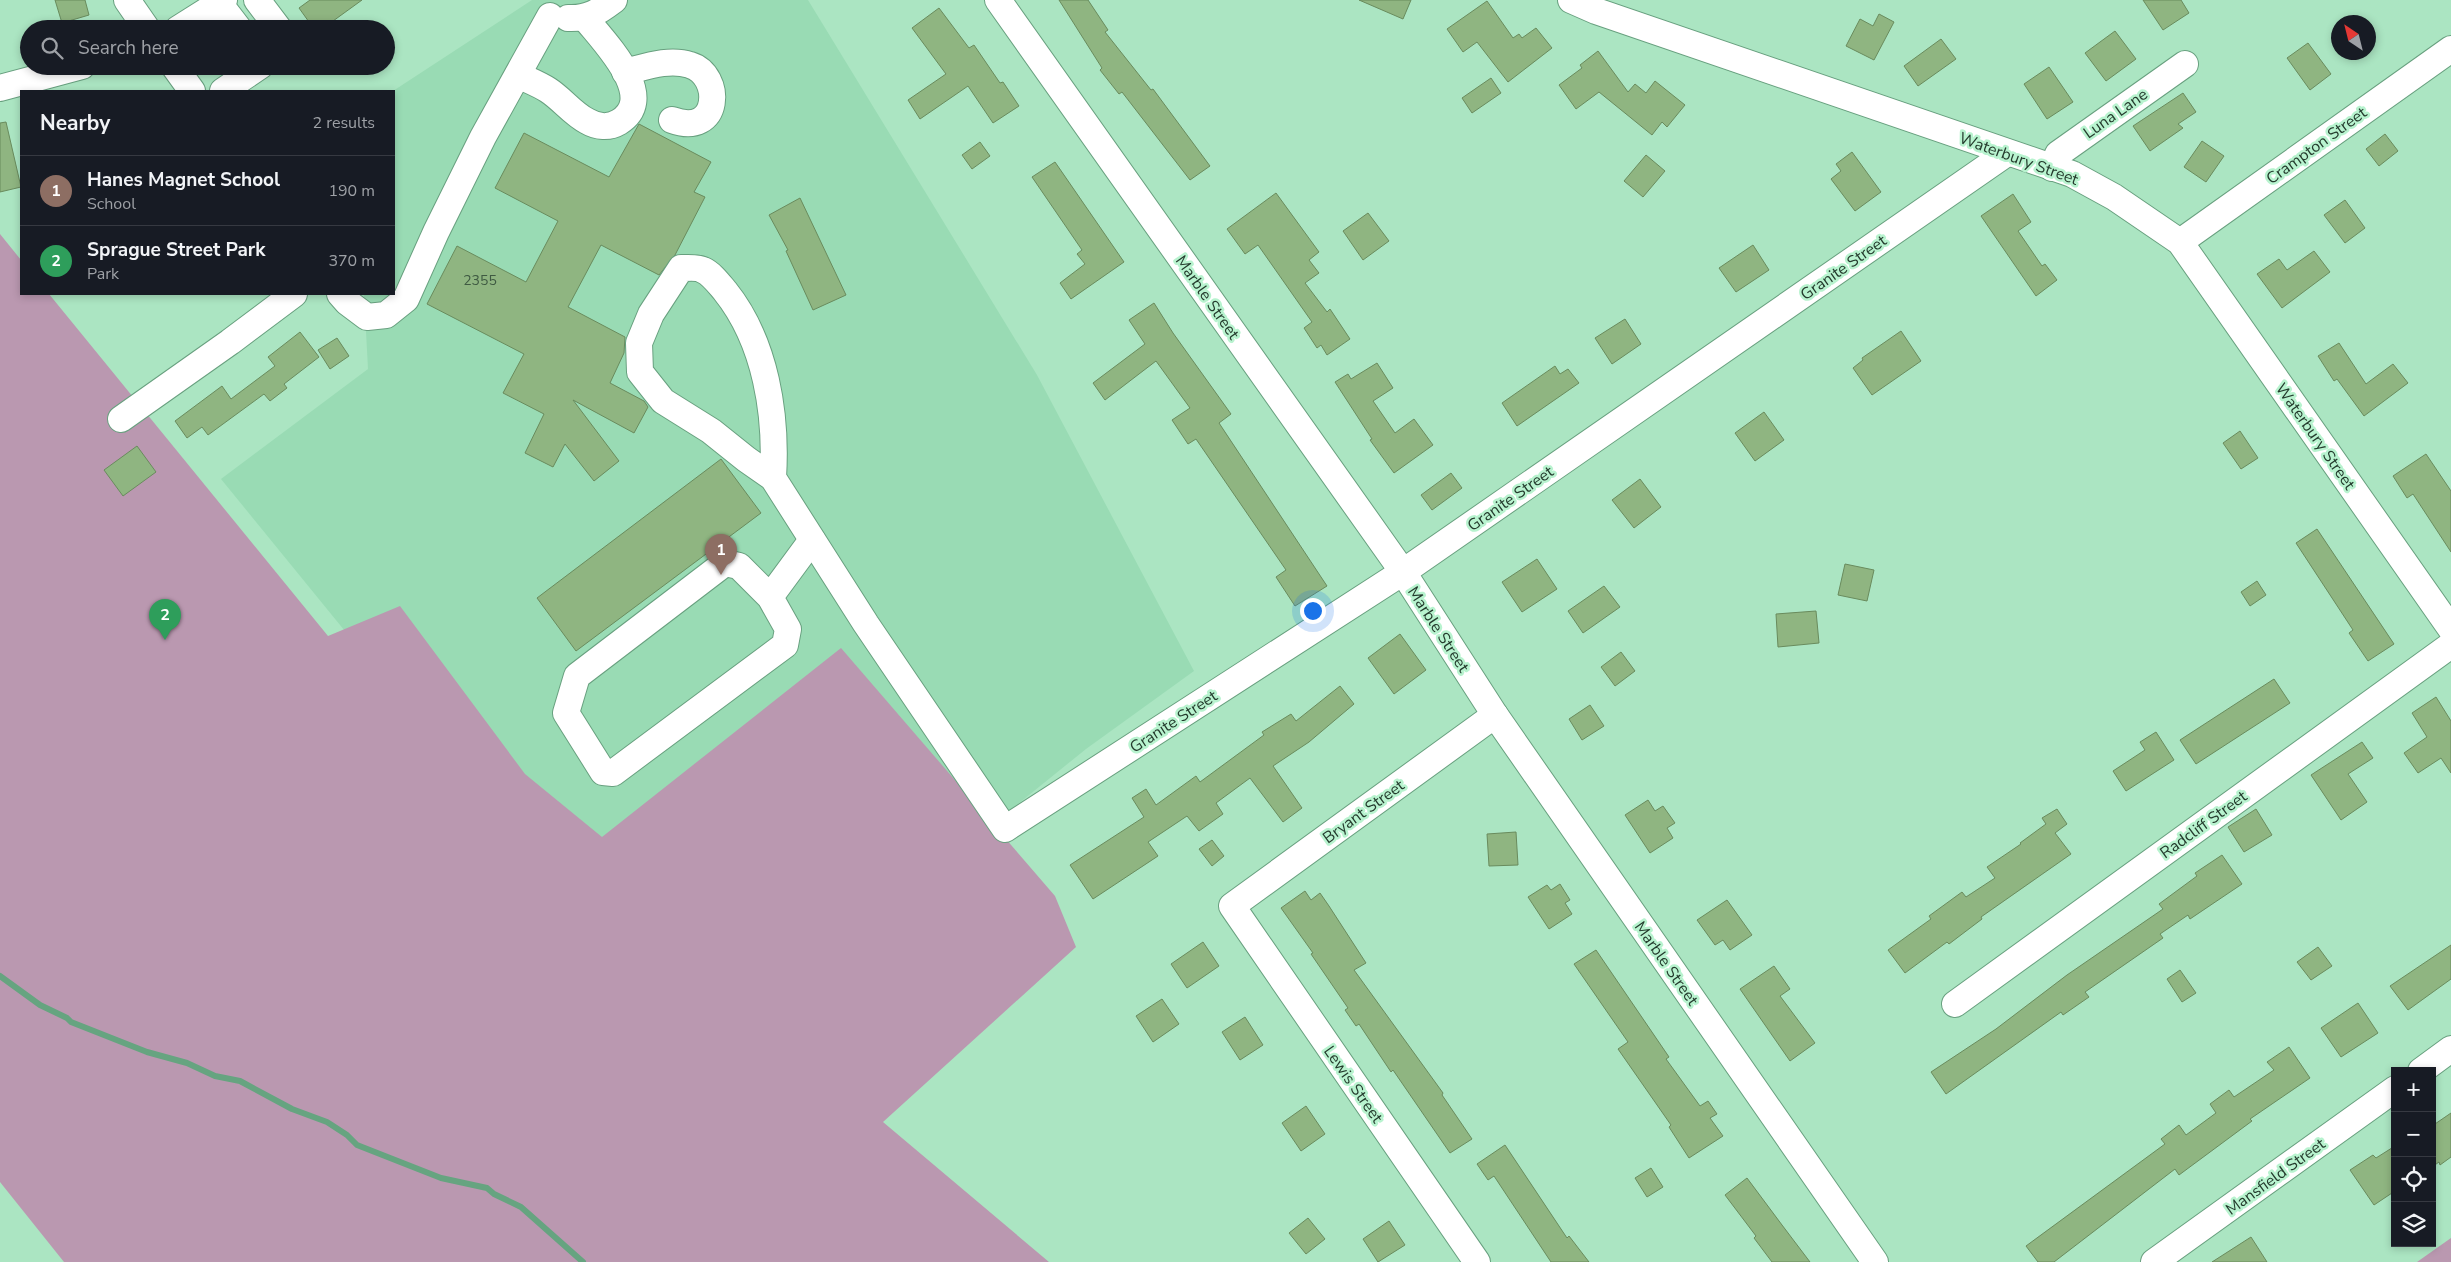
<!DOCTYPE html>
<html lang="en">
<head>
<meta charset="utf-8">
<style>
  body { margin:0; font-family:"Nunito Sans",sans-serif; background:#20242c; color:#f1f3f6 }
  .controls { position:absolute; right:15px; bottom:15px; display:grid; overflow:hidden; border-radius:0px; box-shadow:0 2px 8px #0003 }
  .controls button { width:45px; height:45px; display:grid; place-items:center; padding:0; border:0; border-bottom:1px solid #363941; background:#171b24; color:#f1f3f6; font:25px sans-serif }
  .compass { position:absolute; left:2331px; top:15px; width:45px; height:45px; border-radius:50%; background:#171b24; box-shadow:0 2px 8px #0003; rotate:325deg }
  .you { position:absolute; left:1312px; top:610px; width:18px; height:18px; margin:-12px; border:4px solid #fff; border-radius:50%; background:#1a73e8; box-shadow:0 0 0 8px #1a73e833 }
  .badge { display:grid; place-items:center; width:32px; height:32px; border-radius:50%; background:#0f766e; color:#fff; font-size:16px; font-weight:700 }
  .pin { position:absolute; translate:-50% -41px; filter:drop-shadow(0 1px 2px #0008) }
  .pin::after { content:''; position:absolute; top:26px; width:18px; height:15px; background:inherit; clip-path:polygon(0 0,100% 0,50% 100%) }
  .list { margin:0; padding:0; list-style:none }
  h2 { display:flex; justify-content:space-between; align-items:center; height:65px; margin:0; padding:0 20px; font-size:21px }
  h2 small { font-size:16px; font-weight:400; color:#9ea1a6 }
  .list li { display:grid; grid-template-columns:32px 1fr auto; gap:15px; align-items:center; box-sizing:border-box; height:70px; padding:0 20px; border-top:1px solid #363941 }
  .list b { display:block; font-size:19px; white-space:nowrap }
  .list p { margin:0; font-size:16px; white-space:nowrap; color:#9ea1a6 }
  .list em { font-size:16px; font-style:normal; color:#9ea1a6 }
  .icon { flex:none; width:28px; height:28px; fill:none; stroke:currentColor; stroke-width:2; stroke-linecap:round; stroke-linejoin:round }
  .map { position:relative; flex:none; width:2451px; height:1262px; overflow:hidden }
  .search { position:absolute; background:#171b24; box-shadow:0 2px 8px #0003; left:20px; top:20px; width:375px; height:55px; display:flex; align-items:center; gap:12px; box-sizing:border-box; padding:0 18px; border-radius:28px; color:#9ea1a6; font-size:19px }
  .panel { position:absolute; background:#171b24; box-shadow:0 2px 8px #0003; left:20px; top:90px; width:375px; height:205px; border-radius:0px }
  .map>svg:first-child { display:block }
  .built { fill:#99dbb4 }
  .green { fill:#ba98b0 }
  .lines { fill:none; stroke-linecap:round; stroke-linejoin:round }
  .stream { stroke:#66a480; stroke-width:6 }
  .building { fill:#8fb581; stroke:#698b5d }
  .minor-casing { stroke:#68a07f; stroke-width:28 }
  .minor { stroke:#fff; stroke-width:26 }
  .labels { text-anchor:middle; stroke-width:5; stroke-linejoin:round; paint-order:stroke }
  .number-label { font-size:14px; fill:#3f5a42 }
  .street-label { font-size:16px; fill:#243b2d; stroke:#b8f3cf }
</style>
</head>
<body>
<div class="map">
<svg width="2451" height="1262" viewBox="0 0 2451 1262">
  <rect width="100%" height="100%" fill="#abe5c2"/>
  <path class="built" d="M532 0H808L1037 375 1194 671 1086 749 694 1065 543 874 221 479 368 369 364 294H394L393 91Z"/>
  <g class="green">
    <path d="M0 234 21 260V294H49L328 636 400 606 525 774 602 837 841 648 1055 896 1076 947 883 1122 1049 1262H64L0 1182Z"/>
    <path d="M2451 1238V1262H2417Z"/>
  </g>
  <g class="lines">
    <path class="stream" d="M0 976 40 1005 67 1018 71 1022 147 1052 187 1063 215 1076 240 1081 292 1109 327 1122 347 1135 357 1145 441 1178 487 1188 494 1194 521 1207 583 1262"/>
  </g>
  <g class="building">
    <path d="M55 0H85L89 15 62 23Z"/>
    <path d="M310 0H362L322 29H314L299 8Z"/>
    <path d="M1059 0H1088L1108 30 1105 32 1151 90 1153 89 1210 166 1190 180 1122 92 1119 94 1100 70 1102 68Z"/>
    <path d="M1359 0H1411L1403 19Z"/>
    <path d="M2143 0H2181L2189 13 2163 30Z"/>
    <path d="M1487 1 1513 38 1519 34 1522 38 1536 28 1552 48 1508 82 1477 42 1463 52 1447 29Z"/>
    <path d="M939 8 969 48 974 45 1000 83 1003 82 1019 106 993 123 968 86 920 119 908 100 946 74 912 28Z"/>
    <path d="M1879 14 1894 22 1874 60 1846 46 1860 19 1873 26Z"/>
    <path d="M2115 31 2136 59 2106 81 2085 53Z"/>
    <path d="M1941 39 1956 59 1918 86 1904 66Z"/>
    <path d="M2308 43 2331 74 2310 90 2287 58Z"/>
    <path d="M1598 51 1628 92 1635 84 1646 93 1655 81 1685 105 1667 127 1662 122 1652 135 1599 92 1576 109 1559 85 1582 68 1580 65Z"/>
    <path d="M2049 67 2073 102 2047 119 2024 84Z"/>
    <path d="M1491 78 1501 93 1472 113 1462 98Z"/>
    <path d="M2183 93 2196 112 2178 124 2183 128 2150 151 2133 126Z"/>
    <path d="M6 122 21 187 0 192V123Z"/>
    <path d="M639 124 711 162 694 192 705 197 675 255 659 275 601 245 568 307 625 337 624 353 610 383 644 401 648 407 634 433 573 400 619 461 594 481 565 444 553 467 525 453 544 414 503 393 524 354 427 304 457 246 526 282 558 221 495 188 524 133 609 177Z"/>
    <path d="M2385 134 2398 151 2379 166 2366 149Z"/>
    <path d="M2202 141 2224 156 2206 182 2184 167Z"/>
    <path d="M980 142 990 156 972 169 962 155Z"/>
    <path d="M1852 152 1881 192 1855 211 1831 179 1841 171 1836 164Z"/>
    <path d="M1646 155 1665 171 1643 197 1624 181Z"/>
    <path d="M1055 162 1124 262 1071 299 1060 283 1085 264 1077 254 1082 250 1032 177Z"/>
    <path d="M1276 193 1319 252 1309 260 1319 273 1305 283 1327 312 1330 309 1350 339 1327 355 1321 345 1317 348 1304 328 1312 322 1258 245 1245 254 1227 229Z"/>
    <path d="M2013 194 2031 222 2018 231 2042 266 2045 264 2057 280 2036 296 1981 216Z"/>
    <path d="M800 198 846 295 813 310 786 251 788 250 769 215Z"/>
    <path d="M2345 200 2365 228 2345 243 2324 215Z"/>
    <path d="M1368 213 1389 241 1363 260 1343 231Z"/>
    <path d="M1753 245 1769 270 1736 292 1719 268Z"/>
    <path d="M2314 251 2330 272 2282 308 2257 274 2279 259 2287 270Z"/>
    <path d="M1154 303 1173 333 1231 414 1219 423 1327 586 1295 606 1276 577 1286 570 1196 439 1188 444 1172 420 1190 408 1156 361 1105 400 1093 383 1145 344 1129 320Z"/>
    <path d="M1625 319 1641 344 1612 364 1595 338Z"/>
    <path d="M1901 331 1921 361 1872 395 1853 368 1863 360 1862 358Z"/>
    <path d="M300 332 319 357 284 384 287 388 270 401 264 394 208 435 202 427 187 438 175 421 222 386 231 399 275 366 268 357Z"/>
    <path d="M337 338 349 356 330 369 318 350Z"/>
    <path d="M2339 343 2366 384 2393 364 2408 383 2364 416 2337 379 2334 381 2318 356Z"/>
    <path d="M1377 363 1393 388 1373 401 1395 433 1414 419 1433 445 1394 473 1370 440 1372 439 1335 382 1348 374 1351 379Z"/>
    <path d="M1555 366 1560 374 1568 369 1579 383 1517 426 1502 403Z"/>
    <path d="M1764 412 1784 440 1755 461 1735 433Z"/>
    <path d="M2240 431 2258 458 2241 469 2223 443Z"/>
    <path d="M137 446 156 472 123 496 104 470Z"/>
    <path d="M2426 454 2451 491V552L2413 494 2407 498 2393 476Z"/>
    <path d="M721 459 761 513 576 651 537 598Z"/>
    <path d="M1451 473 1462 488 1432 510 1421 495Z"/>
    <path d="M1640 479 1661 507 1634 528 1612 500Z"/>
    <path d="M2317 529 2394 644 2368 661 2349 633 2353 630 2296 543Z"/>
    <path d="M1537 559 1557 589 1522 612 1502 582Z"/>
    <path d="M1845 564 1874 570 1867 601 1838 595Z"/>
    <path d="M2257 581 2266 595 2250 606 2241 592Z"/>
    <path d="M1604 586 1620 607 1583 633 1568 611Z"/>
    <path d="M1816 611 1819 643 1778 647 1776 614Z"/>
    <path d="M1400 634 1426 670 1394 694 1368 658Z"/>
    <path d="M1621 652 1635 671 1615 686 1601 667Z"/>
    <path d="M2274 679 2290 703 2196 764 2180 740Z"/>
    <path d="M1340 686 1354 704 1309 742 1273 766 1302 808 1283 822 1250 778 1216 803 1223 814 1199 831 1187 816 1148 842 1158 856 1093 899 1070 865 1144 817 1132 798 1146 789 1156 805 1196 776 1200 782 1264 735 1262 732 1291 714 1296 721Z"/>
    <path d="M2436 697 2451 721V773L2441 758 2418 773 2404 753 2427 737 2412 713Z"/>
    <path d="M1590 705 1604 726 1582 740 1569 719Z"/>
    <path d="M2156 732 2174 760 2126 791 2113 771 2145 750 2140 742Z"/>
    <path d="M2362 742 2373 758 2348 774 2367 802 2341 820 2311 775Z"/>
    <path d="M1648 800 1655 811 1663 806 1675 823 1667 828 1673 838 1650 853 1625 815Z"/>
    <path d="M2057 809 2067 824 2055 833 2071 854 1981 917 1982 919 1949 944 1947 942 1905 973 1888 950 1931 919 1929 916 1962 892 1966 897 1995 878 1987 867 2021 844 2020 843 2046 824 2042 818Z"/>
    <path d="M2256 809 2272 835 2244 852 2228 827Z"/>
    <path d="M1516 832 1518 865 1489 866 1487 834Z"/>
    <path d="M1212 840 1224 856 1212 866 1199 849Z"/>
    <path d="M2222 855 2242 884 2190 919 2188 915 2160 934 2163 938 2085 992 2089 997 2063 1015 2061 1012 1946 1094 1931 1072 1996 1029 2067 975 2163 909 2159 904 2197 876 2195 873Z"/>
    <path d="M1560 884 1570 900 1565 903 1572 914 1549 929 1528 897 1547 885 1551 890Z"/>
    <path d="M1305 891 1311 900 1320 893 1329 906 1366 963 1354 970 1443 1093 1442 1095 1472 1139 1450 1153 1393 1070 1391 1072 1359 1024 1356 1026 1345 1010 1348 1008 1311 954 1313 953 1281 908Z"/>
    <path d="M1727 900 1752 935 1730 950 1723 940 1715 945 1697 920Z"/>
    <path d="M1203 942 1219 966 1187 988 1171 964Z"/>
    <path d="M2451 945V979L2408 1010 2390 986Z"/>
    <path d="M2318 947 2332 966 2311 980 2297 962Z"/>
    <path d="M1596 950 1669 1057 1666 1059 1700 1106 1708 1101 1717 1114 1710 1118 1723 1136 1689 1158 1669 1127 1671 1125 1618 1049 1628 1042 1574 964Z"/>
    <path d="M1774 966 1790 989 1780 996 1815 1043 1790 1061 1740 989Z"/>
    <path d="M2180 970 2196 993 2182 1002 2167 979Z"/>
    <path d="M1162 999 1179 1024 1153 1042 1136 1016Z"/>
    <path d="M2358 1003 2378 1033 2341 1057 2321 1028Z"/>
    <path d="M1245 1017 1263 1045 1240 1060 1222 1032Z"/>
    <path d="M2289 1047 2310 1078 2250 1119 2252 1121 2179 1175 2175 1169 2054 1262H2038L2026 1246 2165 1144 2161 1139 2179 1125 2186 1135 2216 1113 2210 1104 2229 1090 2234 1097 2274 1070 2267 1062Z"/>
    <path d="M1306 1106 1325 1134 1301 1151 1282 1123Z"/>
    <path d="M2451 1113V1157L2440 1165 2439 1162 2432 1167V1126Z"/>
    <path d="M1505 1145 1567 1238 1569 1236 1589 1262H1551L1494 1176 1488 1180 1477 1164Z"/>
    <path d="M2395 1146V1191L2374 1205 2350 1170 2373 1155 2376 1158Z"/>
    <path d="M1651 1168 1663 1187 1647 1197 1635 1178Z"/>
    <path d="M1747 1178 1782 1225 1810 1262H1772L1754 1238 1756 1236 1725 1195Z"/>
    <path d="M1308 1218 1325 1239 1306 1254 1289 1233Z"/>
    <path d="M1389 1221 1405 1245 1378 1262 1363 1239Z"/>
    <path d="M2251 1237 2267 1262H2212Z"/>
  </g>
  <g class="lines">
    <defs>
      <g id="minor">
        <path d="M127 0 147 29"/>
        <path d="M257 0 279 29"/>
        <path d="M998 0 1403 572 1495 715 1875 1262"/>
        <path d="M1571 0 1596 11 2072 174 2114 197 2180 242 2451 629"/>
        <path d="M219 3 239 29"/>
        <path d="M568 18C588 19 598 12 614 0"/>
        <path d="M178 29 224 0"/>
        <path d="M174 66 192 91"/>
        <path d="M625 72C645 67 669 58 690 65 723 75 721 138 672 120"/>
        <path d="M518 75C528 80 539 84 548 90 562 99 573 114 587 121 597 127 609 128 619 122 660 97 603 41 585 18"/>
        <path d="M0 88 82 66"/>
        <path d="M223 91 260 66"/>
        <path d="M2052 168 2058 154 2185 64"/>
        <path d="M2180 242 2451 49"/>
        <path d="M340 294 347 302 367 317 386 315 406 299 436 232 483 137 550 16"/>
        <path d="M121 419 230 342 294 294"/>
        <path d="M773 478C777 415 766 342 725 291 719 284 712 274 703 270 698 267 687 268 681 268L651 314 639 343 640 372 663 401 711 431 746 459 773 478 866 624 1005 829 1403 572 2007 153"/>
        <path d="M770 597 788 629 785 645 613 773 603 772 566 713 577 676 725 563 739 566 770 597 812 540"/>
        <path d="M1955 1004 2451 645"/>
        <path d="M2421 1071 2451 1049"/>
        <path d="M1477 1262 1232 906 1495 715"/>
        <path d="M2154 1262 2395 1089"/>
      </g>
    </defs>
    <use href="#minor" class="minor-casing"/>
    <use href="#minor" class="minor"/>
  </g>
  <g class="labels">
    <g class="number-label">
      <text x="480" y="285">2355</text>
    </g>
    <g class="street-label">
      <text transform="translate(2115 113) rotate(-35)" y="6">Luna Lane</text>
      <text transform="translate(2316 145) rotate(-36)" y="6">Crampton Street</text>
      <text transform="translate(2019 158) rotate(20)" y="6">Waterbury Street</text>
      <text transform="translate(1843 267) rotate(-35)" y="6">Granite Street</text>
      <text transform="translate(1208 297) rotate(55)" y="6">Marble Street</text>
      <text transform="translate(2316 436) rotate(55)" y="6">Waterbury Street</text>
      <text transform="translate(1510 498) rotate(-35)" y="6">Granite Street</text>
      <text transform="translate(1439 629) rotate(57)" y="6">Marble Street</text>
      <text transform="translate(1173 721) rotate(-33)" y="6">Granite Street</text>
      <text transform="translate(1363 811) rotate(-36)" y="6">Bryant Street</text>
      <text transform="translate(2203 824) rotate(-36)" y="6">Radcliff Street</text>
      <text transform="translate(1667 963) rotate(55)" y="6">Marble Street</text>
      <text transform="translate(1354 1084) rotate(55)" y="6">Lewis Street</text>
      <text transform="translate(2275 1176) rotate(-36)" y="6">Mansfield Street</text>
    </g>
  </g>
</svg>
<div class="controls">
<button>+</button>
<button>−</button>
<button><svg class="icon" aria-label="locate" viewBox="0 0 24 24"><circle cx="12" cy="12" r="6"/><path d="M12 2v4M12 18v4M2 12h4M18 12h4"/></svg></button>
<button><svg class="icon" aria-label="layers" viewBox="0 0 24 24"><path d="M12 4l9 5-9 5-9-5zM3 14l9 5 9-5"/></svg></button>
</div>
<svg class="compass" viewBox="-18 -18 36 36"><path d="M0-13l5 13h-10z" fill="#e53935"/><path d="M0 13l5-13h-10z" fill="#9ea1a6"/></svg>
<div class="you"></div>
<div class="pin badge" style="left:721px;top:575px;background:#8d6e63">1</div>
<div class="pin badge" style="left:165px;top:640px;background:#2e9e5b">2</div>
<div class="search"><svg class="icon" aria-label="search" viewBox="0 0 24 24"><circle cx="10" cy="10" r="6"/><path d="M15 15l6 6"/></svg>Search here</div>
<section class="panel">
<h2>Nearby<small>2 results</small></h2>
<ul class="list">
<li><span class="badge" style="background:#8d6e63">1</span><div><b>Hanes Magnet School</b><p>School</p></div><em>190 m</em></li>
<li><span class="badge" style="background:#2e9e5b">2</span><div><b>Sprague Street Park</b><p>Park</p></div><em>370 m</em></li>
</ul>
</section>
</div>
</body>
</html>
